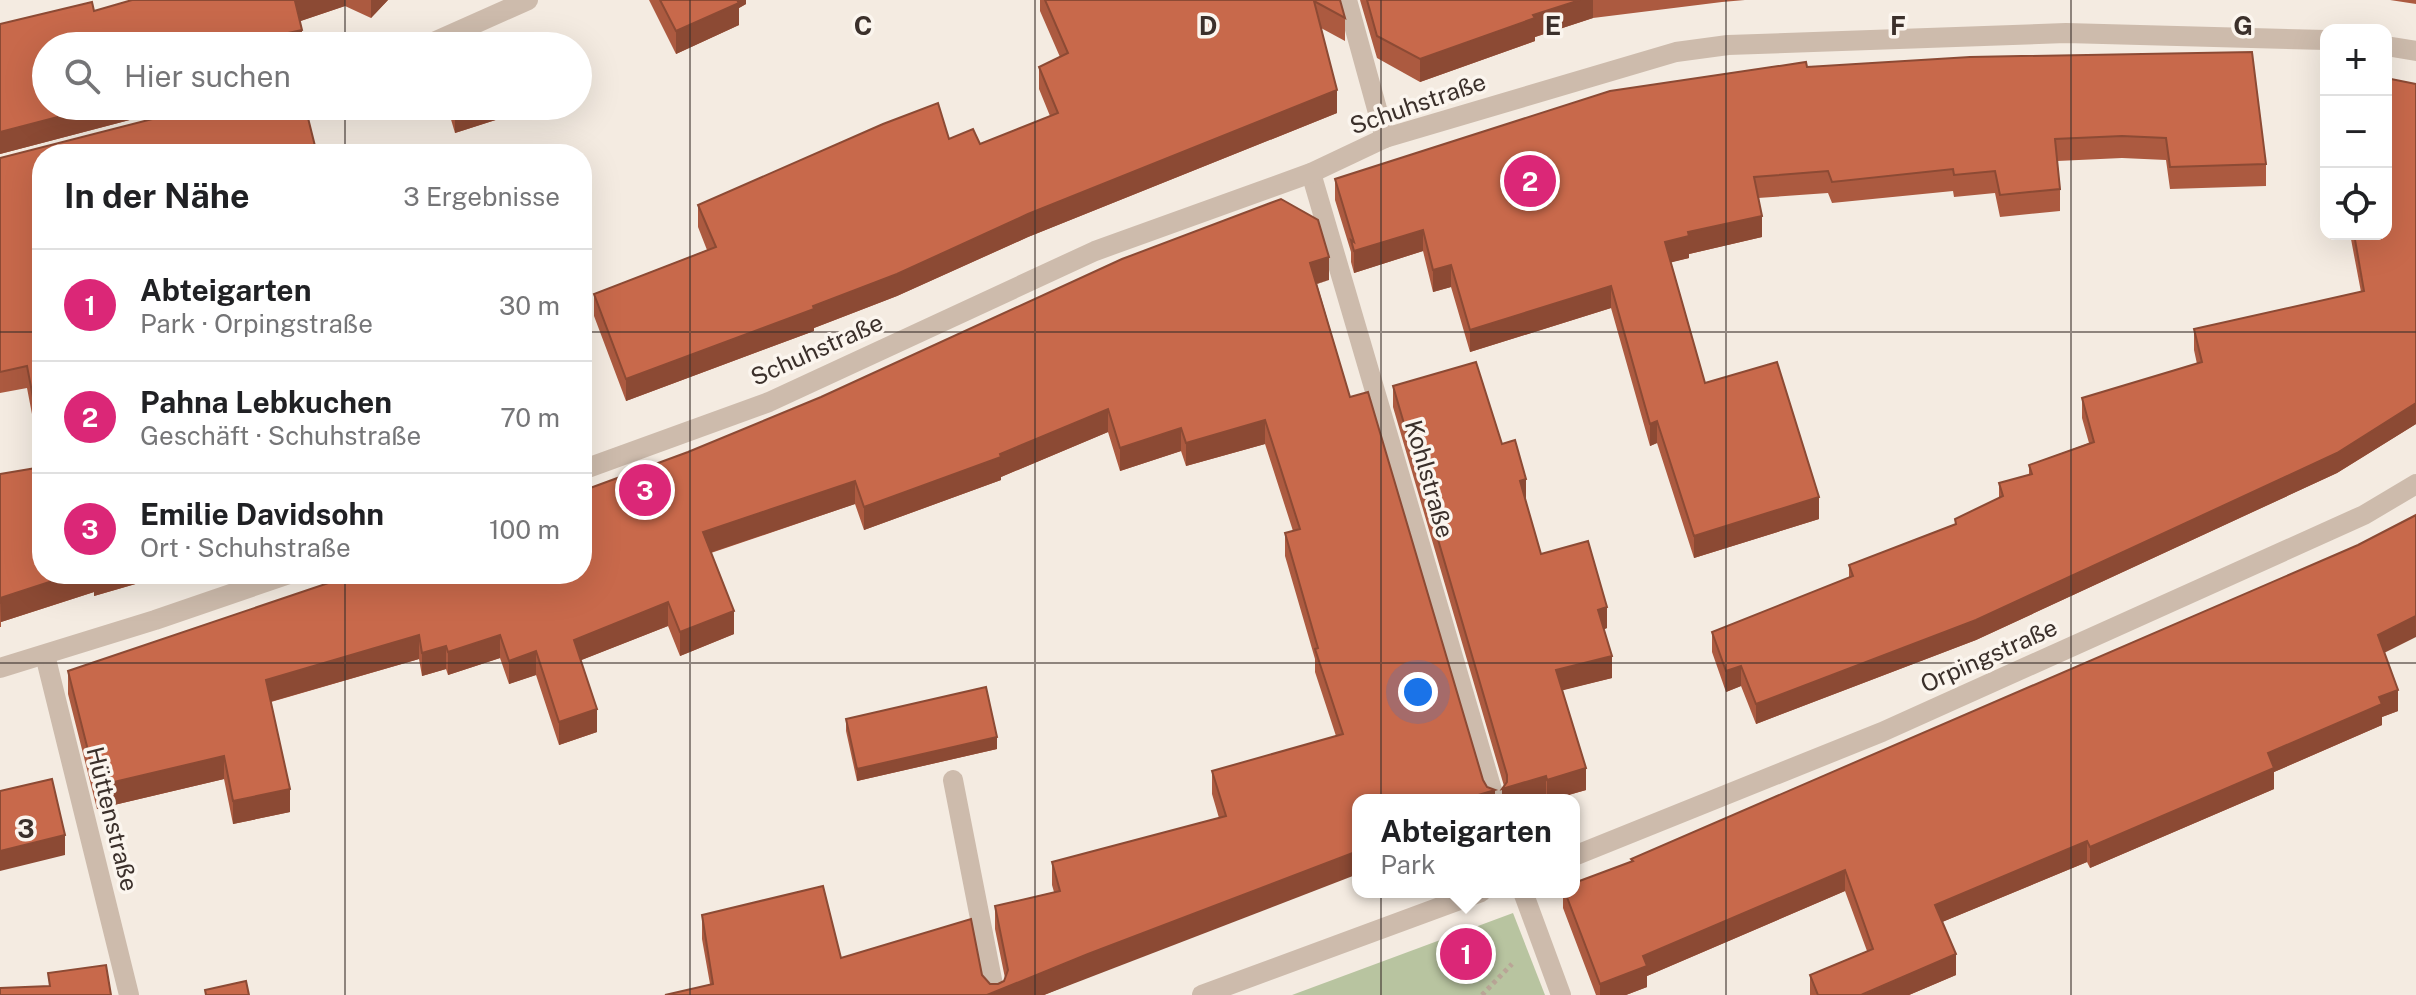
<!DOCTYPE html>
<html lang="de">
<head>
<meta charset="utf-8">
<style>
  body { margin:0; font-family:"Public Sans",sans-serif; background:#f2f2f2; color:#202124 }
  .controls { position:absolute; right:24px; top:24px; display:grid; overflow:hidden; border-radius:16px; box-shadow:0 8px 32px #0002 }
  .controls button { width:72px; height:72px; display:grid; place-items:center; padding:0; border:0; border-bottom:2px solid #e0e0e0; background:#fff; color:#202124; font:40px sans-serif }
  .you { position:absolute; left:1418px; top:692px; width:28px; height:28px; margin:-20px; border:6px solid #fff; border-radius:50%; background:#1a73e8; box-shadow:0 0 0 12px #1a73e833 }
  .badge { display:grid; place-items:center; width:52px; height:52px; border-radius:50%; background:#db2777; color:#fff; font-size:26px; font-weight:700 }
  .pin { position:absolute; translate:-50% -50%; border:4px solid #fff; box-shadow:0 2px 8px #0006 }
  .popup { position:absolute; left:1352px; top:794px; width:228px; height:104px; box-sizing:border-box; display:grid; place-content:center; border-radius:16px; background:#fff; filter:drop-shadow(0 2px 6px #0005); font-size:26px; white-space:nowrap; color:#757577 }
  .popup b { font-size:30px; color:#202124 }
  .popup::after { content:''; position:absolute; left:50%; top:100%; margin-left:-16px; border:16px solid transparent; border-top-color:#fff }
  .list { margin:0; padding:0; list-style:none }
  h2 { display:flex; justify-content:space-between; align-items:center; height:104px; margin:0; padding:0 32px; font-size:34px }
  h2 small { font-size:26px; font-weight:400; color:#757577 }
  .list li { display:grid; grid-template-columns:52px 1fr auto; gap:24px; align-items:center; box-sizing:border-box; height:112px; padding:0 32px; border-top:2px solid #e0e0e0 }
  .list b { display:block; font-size:30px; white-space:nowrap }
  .list p { margin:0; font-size:26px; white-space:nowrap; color:#757577 }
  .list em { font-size:26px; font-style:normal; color:#757577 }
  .icon { flex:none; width:44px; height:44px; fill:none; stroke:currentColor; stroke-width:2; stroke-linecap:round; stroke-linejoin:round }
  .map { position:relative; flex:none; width:2416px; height:995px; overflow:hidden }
  .search { position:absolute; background:#fff; box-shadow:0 8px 32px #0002; left:32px; top:32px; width:560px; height:88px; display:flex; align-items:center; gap:20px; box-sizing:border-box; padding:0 28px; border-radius:44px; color:#757577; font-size:30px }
  .panel { position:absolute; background:#fff; box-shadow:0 8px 32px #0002; left:32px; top:144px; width:560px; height:440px; border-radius:32px }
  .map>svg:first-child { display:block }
  .green { fill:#b8c4a0 }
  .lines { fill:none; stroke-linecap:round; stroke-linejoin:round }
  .path { stroke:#b9a596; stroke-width:5; stroke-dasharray:4 4; stroke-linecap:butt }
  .minor { stroke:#cdbbac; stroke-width:20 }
  .wall { fill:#ac5a40 }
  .shaded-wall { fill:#8c4a34 }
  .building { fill:#c8694b; stroke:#8c4a34; stroke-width:2 }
  .grid { fill:none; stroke:#3b302b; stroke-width:2; stroke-opacity:0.55 }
  .labels { text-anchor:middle; stroke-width:7; stroke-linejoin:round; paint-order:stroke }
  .street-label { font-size:24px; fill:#3b302b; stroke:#fbf5ee }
  .grid-label { font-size:26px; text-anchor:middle; font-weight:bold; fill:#3b302b; stroke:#fbf5ee; stroke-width:7; stroke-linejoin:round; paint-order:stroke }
</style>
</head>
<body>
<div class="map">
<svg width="2416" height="995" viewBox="0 0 2416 995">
  <rect width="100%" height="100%" fill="#f4ebe1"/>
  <path class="green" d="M1513 913 1545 995H1292Z"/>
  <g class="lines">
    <path class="path" d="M1482 995 1512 964"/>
    <g class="minor">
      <path d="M1347 0 1385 138"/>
      <path d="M425 46 528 0"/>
      <path d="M2386 46 2416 51"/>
      <path d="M1311 173 1495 800"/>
      <path d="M582 470 769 402 1095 251 1311 173 1385 138 1676 52 1728 45 2066 33 2326 40"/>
      <path d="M45 655 129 995"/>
      <path d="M0 668 155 620 289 574"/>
      <path d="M953 780 995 995"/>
      <path d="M1574 856 1882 732 2364 515 2416 484"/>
      <path d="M1523 892 1561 995"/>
      <path d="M1202 995 1481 892"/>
    </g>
  </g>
  <g class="wall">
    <path d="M132 0H388L371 18 345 6 300 21 302 46 46 106H183L0 154V24L94 11Z"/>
    <path d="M649 0H746V4L739 8V25L676 54Z"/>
    <path d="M1040 0H1340L1345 18V41L1321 28 1337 113 1028 237 897 296 814 328V331L626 401 594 316V294L707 250 698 227V205L949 139 980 144 1050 116 1039 89V67L1060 57 1040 11Z"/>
    <path d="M1360 0H1745L1722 2 1593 18 1535 37V41L1420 82 1377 58Z"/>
    <path d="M2390 0H2416V4Z"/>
    <path d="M1970 57 2266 164V186L2170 189 2166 160 2122 158 2057 161 2060 189V211L2000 217 1995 193 1954 197 1953 191 1832 203 1828 193 1758 198 1762 237 1689 254V258L1671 262 1705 383 1819 519 1694 558 1657 443 1650 446 1611 308 1470 352 1451 287 1433 292 1423 251 1354 273 1351 262V252L1335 200V179L1807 67Z"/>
    <path d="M2324 65H2326V99L2324 85Z"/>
    <path d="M2386 78 2416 84V424L2337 473 1976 640 1756 724 1741 686 1726 692 1712 652V632L1849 578V565L1955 524V519L1999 498V483L2029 475V465L2089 443 2082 418V398L2197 364 2194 350V329L2361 292 2350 234H2386Z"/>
    <path d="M447 106H508V116L455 133Z"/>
    <path d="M42 154V434L36 435 27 388 0 393V158Z"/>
    <path d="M1329 280 1317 284 1350 397 1483 780 1495 800 1088 977 1044 995 710 984 702 939V915L841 958 982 975 990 984H998L1004 981 1005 978 995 929V906L1054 892 1052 885V862L1219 818 1212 794V771L1336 736 1315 672V659L1285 556V533L1293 531 1265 444 1186 466 1181 451 1120 471 1108 432 1001 477V480L864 530 855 504 711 553 734 634 680 656 668 626 581 660 597 732 559 745 536 675 509 684 500 658 448 675 446 669 422 676 419 659 271 702 290 812 233 824 224 779 97 809 68 694V671L582 574V491Z"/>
    <path d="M1393 386 1502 444 1526 501 1541 554 1607 628 1604 629 1612 678 1562 690 1586 790 1551 800H1546V797L1536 800H1502L1504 786 1393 407Z"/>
    <path d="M0 474 42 574H170L94 596V592L1 622V627H0Z"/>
    <path d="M2384 652 2398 711 2382 717V725L2274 772V789L2090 868 2087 862 1942 922 1956 975 1909 995H1810V975L1867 951 1845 891 1647 976V987L1626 995H1596L1563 908V892H1574L1631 862V859Z"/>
    <path d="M846 719 997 749 857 781 846 731Z"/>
  </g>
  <g class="shaded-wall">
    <path d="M299 0H345V6L295 23V1Z"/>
    <path d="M371 0H388L371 18Z"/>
    <path d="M732 0H746V4L739 8V25L676 54V31Z"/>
    <path d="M1580 0H1593V18L1535 37V41L1420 82V59L1533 15Z"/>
    <path d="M302 30V46H288V33Z"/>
    <path d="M1337 90V113L1028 237 897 296 814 328V331L626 401V379L1028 214Z"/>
    <path d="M100 106H183L0 154V132Z"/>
    <path d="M468 106H508V116L455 133V110Z"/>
    <path d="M1762 216V237L1689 254V258L1665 264V242L1688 232Z"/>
    <path d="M1423 230V251L1354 273V251Z"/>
    <path d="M1329 257V280L1310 286V263Z"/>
    <path d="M1451 265V287L1433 292V270Z"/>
    <path d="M1611 286V308L1470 352V330Z"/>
    <path d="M2416 403V424L2337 473 1976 640 1756 724V704Z"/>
    <path d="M1108 409V432L1001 477V480L864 530V507L1000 454Z"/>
    <path d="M1265 420V444L1186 466V443Z"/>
    <path d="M1657 421V443L1650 446V424Z"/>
    <path d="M1181 428V451L1120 471V448Z"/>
    <path d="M1526 479V501L1520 481Z"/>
    <path d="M855 481V504L703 555V532Z"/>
    <path d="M1819 497V519L1694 558V536Z"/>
    <path d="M74 574H94V592L1 622 0 598Z"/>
    <path d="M94 574H170L94 596Z"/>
    <path d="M668 602V626L574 663V640Z"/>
    <path d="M1607 607V628L1598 632V610Z"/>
    <path d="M734 611V634L680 656V632Z"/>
    <path d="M2416 616V637L2378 656V635Z"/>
    <path d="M419 635V659L266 703V680Z"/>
    <path d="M500 635V658L448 675V652Z"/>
    <path d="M446 646V669L422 676V653Z"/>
    <path d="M536 651V675L509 684V661Z"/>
    <path d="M1612 656V678L1556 692V670Z"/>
    <path d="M1741 666V686L1726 692V671Z"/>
    <path d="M2398 690V711L2382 717V725L2274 772V789L2090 868V847L2268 753 2379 697Z"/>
    <path d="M597 709V732L559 745V722Z"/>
    <path d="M997 737V749L857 781V769Z"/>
    <path d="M224 756V779L97 809V786Z"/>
    <path d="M1586 768V790L1551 800H1547V780Z"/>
    <path d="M1546 776V797L1536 800H1502V789Z"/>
    <path d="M290 789V812L233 824V801Z"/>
    <path d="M1495 790V800H1468V798Z"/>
    <path d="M65 835V855L0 871V851Z"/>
    <path d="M2087 841V862L1935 925V905Z"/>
    <path d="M1358 851V874L1044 995H987L1088 954Z"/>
    <path d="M1845 870V891L1647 976V987L1626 995H1600V984L1643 956Z"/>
    <path d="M1956 954V975L1909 995H1863Z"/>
  </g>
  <g class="building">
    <path d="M132 0H299L295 1 302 30 288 33 291 46H46V106H100L0 132V24L92 2 94 11Z"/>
    <path d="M660 0H737L739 3 676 31Z"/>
    <path d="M1045 0H1340L1345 18 1314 1 1337 90 1028 214 897 274 813 306 814 309 626 379 594 294 716 247 698 205 883 124 938 103 949 139 973 129 980 144 1058 113 1039 67 1068 53Z"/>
    <path d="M1367 0H1580L1533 15 1535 18 1420 59 1377 36Z"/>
    <path d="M492 42 493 46H480Z"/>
    <path d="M2252 52 2266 164 2170 167 2166 138 2122 136 2055 139 2060 189 2000 195 1995 171 1954 175 1953 169 1832 182 1828 171 1754 177 1762 216 1688 232 1689 236 1665 242 1705 383 1777 362 1819 497 1694 536 1657 421 1650 424 1611 286 1470 330 1451 265 1433 270 1423 230 1354 251 1351 240 1354 242 1335 179 1610 91 1806 62 1807 67 1970 57Z"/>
    <path d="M2386 78 2416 84V403L2337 453 1976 620 1756 704 1741 666 1726 671 1712 632 1853 576 1849 565 1956 524 1955 519 2003 496 1999 483 2032 474 2029 465 2094 442 2082 398 2202 362 2194 329 2364 291 2354 234H2386Z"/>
    <path d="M203 106H305L317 154H42V413H36L27 366 0 372V158Z"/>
    <path d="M454 106H468L455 110Z"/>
    <path d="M1281 199 1318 220 1329 257 1310 263 1350 397 1368 392 1483 780 1487 787 1495 790 1468 798 1469 800H1358V851L1088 954 987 995H665L713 984 702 915 823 886 841 958 971 919 982 975 990 984H998L1004 981 1008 970 995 906 1060 891 1052 862 1226 816 1212 771 1343 734 1315 649 1318 648 1285 533 1300 529 1265 420 1186 443 1181 428 1120 448 1108 409 1000 454 1001 457 864 507 855 481 703 532 734 611 680 632 668 602 574 640 597 709 559 722 536 651 509 661 500 635 448 652 446 646 422 653 419 635 266 680 290 789 233 801 224 756 97 786 68 671 355 574H582V491L688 452 821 397 1122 259Z"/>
    <path d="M1476 362 1502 444 1515 440 1526 479 1520 481 1541 554 1588 541 1607 607 1598 610 1612 656 1556 670 1586 768 1547 780 1546 776 1502 789 1507 782V775L1393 386Z"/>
    <path d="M42 467V574H74L0 598 1 603H0V474Z"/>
    <path d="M2416 515V616L2378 635 2398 690 2379 697 2382 704 2268 753 2274 768 2090 847 2087 841 1935 905 1956 954 1863 994 1864 995H1818L1810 975 1873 949 1845 870 1643 956 1647 966 1600 984 1565 892H1574V883L1633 861 1631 859 2358 545Z"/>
    <path d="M986 687 997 737 857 769 846 719Z"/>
    <path d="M52 779 65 835 0 851V791Z"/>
    <path d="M106 965 111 995H0V988L50 986 48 973Z"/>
    <path d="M246 981 249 995H206L205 990Z"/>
  </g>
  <path class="grid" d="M345 0V46M690 0V995M1035 0V995M1381 0V995M1726 0V995M2071 0V995M345 106V154M0 332H42M582 332H2416M345 574V995M0 663H2416"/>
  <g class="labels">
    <g class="street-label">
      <text transform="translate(1418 104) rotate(-19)" y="8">Schuhstraße</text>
      <text transform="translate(817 350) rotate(-24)" y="8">Schuhstraße</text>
      <text transform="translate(1429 479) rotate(74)" y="8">Kohlstraße</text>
      <text transform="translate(1989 656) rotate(-24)" y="8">Orpingstraße</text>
      <text transform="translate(112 819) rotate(76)" y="8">Hüttenstraße</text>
    </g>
  </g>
  <g class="grid-label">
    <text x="863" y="35">C</text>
    <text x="1208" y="35">D</text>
    <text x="1553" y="35">E</text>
    <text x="1898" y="35">F</text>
    <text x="2243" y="35">G</text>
    <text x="26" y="838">3</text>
  </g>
</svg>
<div class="controls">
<button>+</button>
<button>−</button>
<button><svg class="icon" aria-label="locate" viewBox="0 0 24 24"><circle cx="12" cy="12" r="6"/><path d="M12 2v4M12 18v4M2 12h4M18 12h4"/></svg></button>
</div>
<div class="you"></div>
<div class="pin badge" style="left:1466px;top:954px">1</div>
<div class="popup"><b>Abteigarten</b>Park</div>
<div class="pin badge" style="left:1530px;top:181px">2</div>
<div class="pin badge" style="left:645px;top:490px">3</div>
<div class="search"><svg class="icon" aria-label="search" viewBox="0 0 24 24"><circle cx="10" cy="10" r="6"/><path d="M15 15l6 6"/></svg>Hier suchen</div>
<section class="panel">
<h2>In der Nähe<small>3 Ergebnisse</small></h2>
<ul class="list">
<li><span class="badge">1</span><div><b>Abteigarten</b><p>Park · Orpingstraße</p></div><em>30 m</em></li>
<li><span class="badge">2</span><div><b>Pahna Lebkuchen</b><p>Geschäft · Schuhstraße</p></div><em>70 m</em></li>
<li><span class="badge">3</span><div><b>Emilie Davidsohn</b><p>Ort · Schuhstraße</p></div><em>100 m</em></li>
</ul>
</section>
</div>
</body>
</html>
